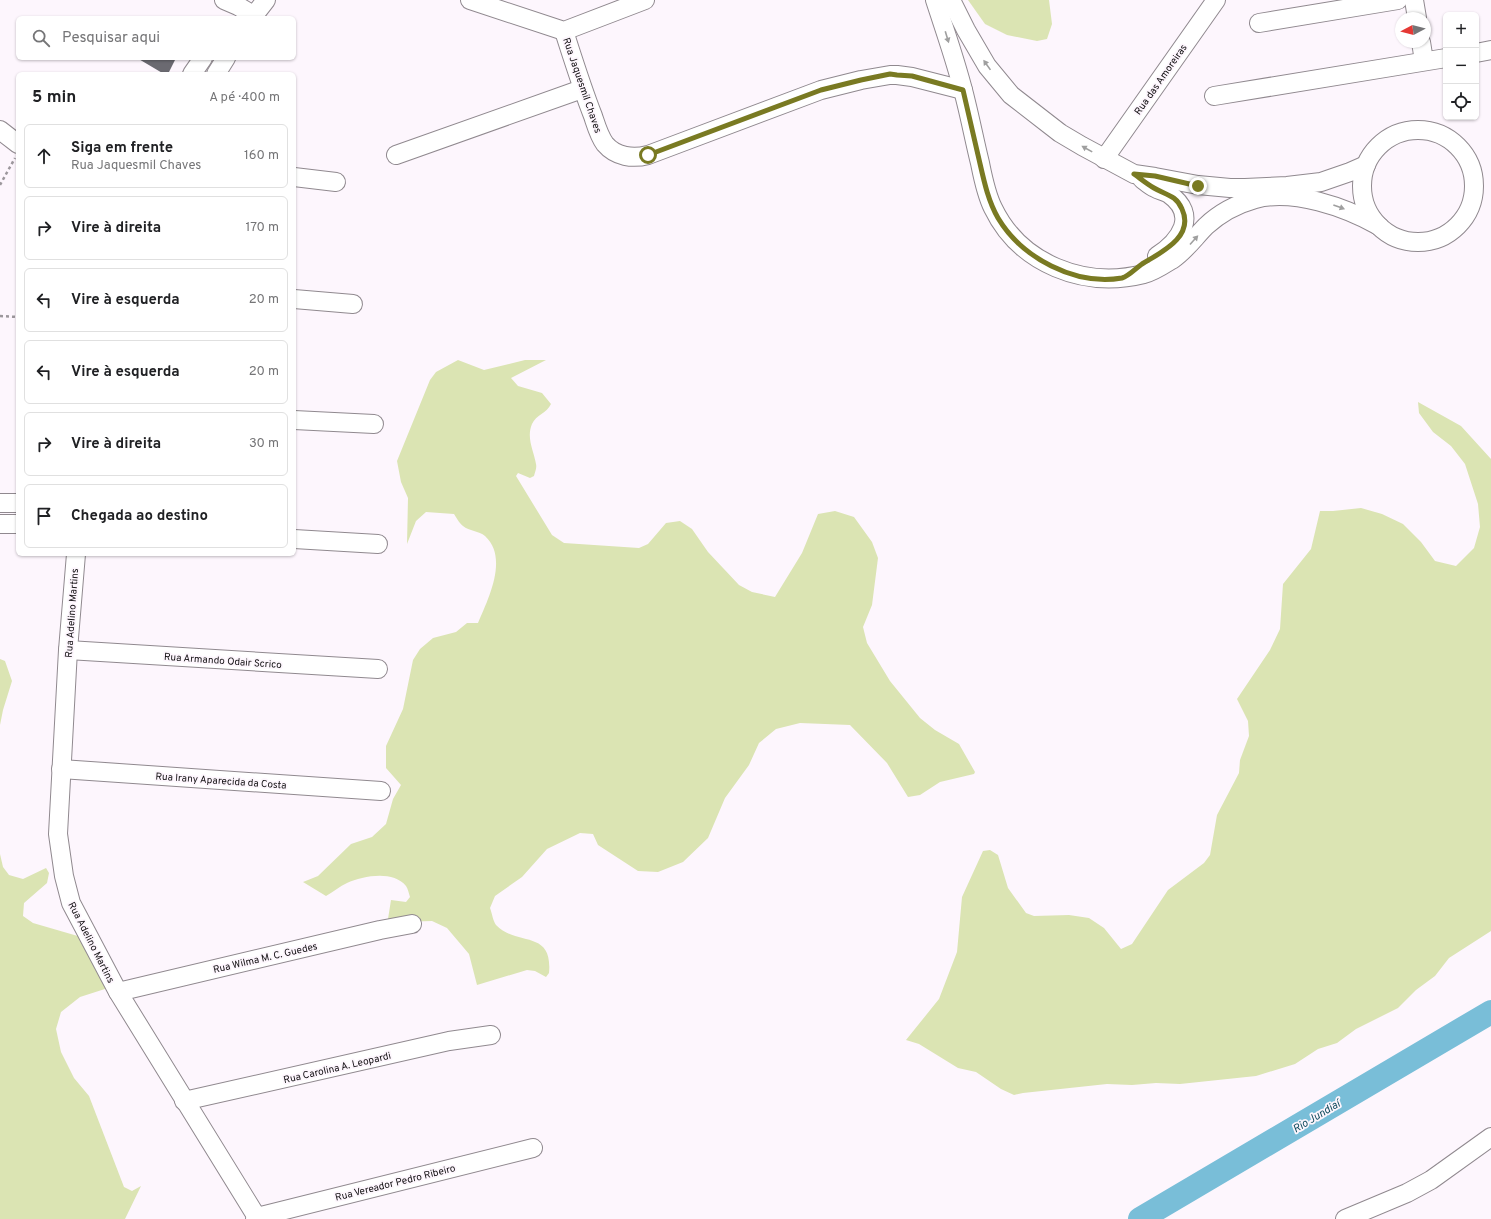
<!DOCTYPE html>
<html lang="pt">
<head>
<meta charset="utf-8">
<style>
  body { margin:0; font-family:Overpass,sans-serif; background:#f2f2f2; color:#202124 }
  .controls { position:absolute; right:12px; top:12px; display:grid; overflow:hidden; border-radius:6px; box-shadow:0 1px 3px #0004 }
  .controls button { width:36px; height:36px; display:grid; place-items:center; padding:0; border:0; border-bottom:1px solid #e0e0e0; background:#fff; color:#202124; font:20px sans-serif }
  .compass { position:absolute; left:1395px; top:12px; width:36px; height:36px; border-radius:50%; background:#fff; box-shadow:0 1px 3px #0004; rotate:263deg }
  .stop { position:absolute; width:12px; height:12px; margin:-9px; border:3px solid #797a22; border-radius:50%; background:#fff }
  .stop.end { background:#797a22; border-color:#fff; box-shadow:0 1px 4px #0008 }
  .list { margin:0; padding:0; list-style:none }
  h2 { display:flex; justify-content:space-between; align-items:center; height:52px; margin:0; padding:0 16px; font-size:17px }
  h2 small { font-size:13px; font-weight:400; color:#757577 }
  .list li { display:grid; grid-template-columns:26px 1fr auto; gap:12px; align-items:center; box-sizing:border-box; height:64px; margin:0 8px 8px; padding:0 8px; border:1px solid #e0e0e0; border-radius:6px }
  .list b { display:block; font-size:15px; white-space:nowrap }
  .list p { margin:0; font-size:13px; white-space:nowrap; color:#757577 }
  .list em { font-size:13px; font-style:normal; color:#757577 }
  .icon { flex:none; width:22px; height:22px; fill:none; stroke:currentColor; stroke-width:2; stroke-linecap:round; stroke-linejoin:round }
  .map { position:relative; flex:none; width:1491px; height:1219px; overflow:hidden }
  .search { position:absolute; background:#fff; box-shadow:0 1px 3px #0004; left:16px; top:16px; width:280px; height:44px; display:flex; align-items:center; gap:10px; box-sizing:border-box; padding:0 14px; border-radius:6px; color:#757577; font-size:15px }
  .panel { position:absolute; background:#fff; box-shadow:0 1px 3px #0004; left:16px; top:72px; width:280px; height:484px; border-radius:6px }
  .map>svg:first-child { display:block }
  .green { fill:#dbe4b3 }
  .lines { fill:none; stroke-linecap:round; stroke-linejoin:round }
  .river { stroke:#79bed8; stroke-width:24 }
  .building { fill:#6b6a71 }
  .minor-casing { stroke:#90898f; stroke-width:20 }
  .path { stroke:#9c979c; stroke-width:2.5; stroke-dasharray:3 3; stroke-linecap:butt }
  .minor { stroke:#fff; stroke-width:18 }
  .oneway { fill:#9f9f9f }
  .route { stroke:#797a22; stroke-width:5 }
  .labels { text-anchor:middle; stroke-width:3.5; stroke-linejoin:round; paint-order:stroke }
  .street-label { font-size:10px; fill:#100e10; stroke:#fdf6fd }
  .water-label { font-size:11px; font-style:italic; fill:#0f4b5d; stroke:#fdf6fd }
</style>
</head>
<body>
<div class="map">
<svg width="1491" height="1219" viewBox="0 0 1491 1219">
  <rect width="100%" height="100%" fill="#fdf6fd"/>
  <g class="green">
    <path d="M968 0H1049L1052 24 1047 39 1037 41 1007 35 985 24Z"/>
    <path d="M458 360 484 370 525 360H546L511 378 518 386 542 393 551 404C547 413 536 415 532 424 526 438 534 451 536 464 537 468 535 472 534 476L530 478 518 473 516 476 552 535 564 543 639 548 648 544 666 523 680 521 692 529 708 552 739 585 752 592 775 597 802 553 818 514 835 511 854 517 872 542 878 558 872 605 863 627 867 643 890 681 920 718 935 730 959 744 975 772 974 774 940 782 920 795 908 797 887 763 850 725 800 723 776 729 759 743 749 765 725 798 708 838 683 862 658 872 638 871 598 845 593 834 580 833 547 849 522 877 495 896 490 908C492 913 493 921 496 925 517 947 553 929 549 973L546 977 535 971 527 970 477 985 469 954 447 928 432 921 399 922 388 919 391 900 406 902 410 897C409 894 408 889 406 886 393 870 363 876 347 883 340 886 333 892 326 896L303 882 318 876 351 844 372 837 386 824 393 799 401 785 386 768V746L403 709 413 660 420 649 433 638 456 632 467 623H478C488 599 509 558 485 536 479 531 469 531 463 526 459 523 456 517 454 514L426 512 416 521 407 544 408 498 401 482 397 461 430 380 436 372Z"/>
    <path d="M1418 402 1461 426 1491 459V931L1449 958 1435 976 1416 990 1398 1008 1356 1029 1337 1043 1318 1049 1295 1064 1256 1076 1180 1084 1156 1083 1132 1085 1107 1084 1023 1093 1014 1095 1001 1089 976 1072 958 1068 919 1044 906 1040 939 999 957 952 962 897 983 851 990 850 998 855 1008 888 1026 913 1034 916 1069 915 1089 918 1104 928 1121 949 1132 944 1168 890 1204 863 1210 855 1217 815 1239 773 1240 760 1249 736 1248 721 1237 699 1270 650 1280 629 1283 584 1311 549 1320 511H1333L1361 508 1382 514 1403 524 1421 542 1435 561 1456 566 1474 548 1480 527 1478 504 1465 464 1451 446 1433 432 1419 413Z"/>
    <path d="M0 659 5 661 12 681 3 710 0 725Z"/>
    <path d="M0 854 3 867 9 875 23 879 46 868 49 873 47 883 24 903 23 916 33 923 88 939 108 988 80 997 61 1012 56 1029 61 1052 74 1078 89 1096 124 1187 132 1191 141 1186 125 1219H0Z"/>
  </g>
  <g class="lines">
    <path class="river" d="M1140 1219 1491 1012"/>
  </g>
  <path class="building" d="M137 58H176L168 74H164Z"/>
  <g class="lines">
    <defs>
      <g id="minor">
        <path d="M224 0 238 6 253 15"/>
        <path d="M470 0 564 31 645 0"/>
        <path d="M935 0C946 34 958 67 966 102 971 122 975 143 980 163 983 178 986 194 993 208 1020 264 1084 289 1144 274 1153 272 1165 264 1173 259 1186 250 1195 237 1206 226 1220 213 1237 204 1255 199 1294 189 1345 207 1379 226"/>
        <path d="M951 0 966 30 987 66 1011 95 1060 133 1082 146 1134 174 1155 177 1198 185 1230 188H1245L1287 186 1321 182 1350 172 1366 165"/>
        <path d="M1414 0 1417 18"/>
        <path d="M252 18 266 0"/>
        <path d="M1259 23 1398 0"/>
        <path d="M564 31C573 59 582 88 593 116 596 125 599 136 605 144 616 157 633 159 648 155L821 90 861 80 890 75H897L912 77 963 90"/>
        <path d="M1421 42 1424 61"/>
        <path d="M1476 53 1491 50"/>
        <path d="M192 74 203 58"/>
        <path d="M216 74 226 58"/>
        <path d="M1214 96 1446 58"/>
        <path d="M0 130 18 144"/>
        <circle cx="1418" cy="186" r="56"/>
        <path d="M396 155 582 89"/>
        <path d="M1104 159 1216 0"/>
        <path d="M294 177 336 182"/>
        <path d="M1142 179C1146 182 1150 186 1155 188 1160 191 1165 191 1169 194 1199 215 1180 241 1157 256"/>
        <path d="M294 299 353 304"/>
        <path d="M294 420 374 424"/>
        <path d="M0 503H18"/>
        <path d="M0 524H18"/>
        <path d="M294 539 378 544"/>
        <path d="M76 554 68 650 58 834 64 876 71 903 118 992 258 1219"/>
        <path d="M68 650 378 669"/>
        <path d="M61 769 381 791"/>
        <path d="M118 992 380 930 412 924"/>
        <path d="M184 1101 449 1041 491 1035"/>
        <path d="M255 1219 257 1217 533 1148"/>
        <path d="M1345 1219 1407 1193 1431 1180 1491 1137"/>
      </g>
    </defs>
    <use href="#minor" class="minor-casing"/>
    <g class="path">
      <path d="M0 185 15 158"/>
      <path d="M0 316 18 317"/>
    </g>
    <use href="#minor" class="minor"/>
  </g>
  <defs><path id="oneway-solid" d="M-6-.8H1V-3.2L6.5 0L1 3.2V.8H-6Z"/></defs>
  <g class="oneway">
    <use href="#oneway-solid" transform="translate(947 37) rotate(73)"/>
    <use href="#oneway-solid" transform="translate(987 65) rotate(-125)"/>
    <use href="#oneway-solid" transform="translate(1087 149) rotate(-151)"/>
    <use href="#oneway-solid" transform="translate(1339 207) rotate(20)"/>
    <use href="#oneway-solid" transform="translate(1194 240) rotate(-48)"/>
  </g>
  <g class="lines">
    <path class="route" d="M648 155 821 90 861 80 890 74 897 75 912 76 963 90C968 111 973 133 978 155 983 176 987 199 998 218 1022 258 1075 286 1122 278 1129 276 1136 268 1142 264 1160 253 1195 237 1182 209 1176 195 1166 195 1154 188 1147 184 1141 179 1134 174L1155 176 1198 186"/>
  </g>
  <g class="labels">
    <g class="street-label">
      <text transform="translate(1160 79) rotate(-55)" y="4">Rua das Amoreiras</text>
      <text transform="translate(583 85) rotate(71)" y="4">Rua Jaquesmil Chaves</text>
      <text transform="translate(71 613) rotate(-86)" y="4">Rua Adelino Martins</text>
      <text transform="translate(223 660) rotate(4)" y="4">Rua Armando Odair Scrico</text>
      <text transform="translate(221 780) rotate(4)" y="4">Rua Irany Aparecida da Costa</text>
      <text transform="translate(92 942) rotate(63)" y="4">Rua Adelino Martins</text>
      <text transform="translate(265 957) rotate(-13)" y="4">Rua Wilma M. C. Guedes</text>
      <text transform="translate(337 1067) rotate(-13)" y="4">Rua Carolina A. Leopardi</text>
      <text transform="translate(395 1182) rotate(-14)" y="4">Rua Vereador Pedro Ribeiro</text>
    </g>
    <g class="water-label">
      <text transform="translate(1316 1116) rotate(-31)" y="4">Rio Jundiaí</text>
    </g>
  </g>
</svg>
<div class="controls">
<button>+</button>
<button>−</button>
<button><svg class="icon" aria-label="locate" viewBox="0 0 24 24"><circle cx="12" cy="12" r="6"/><path d="M12 2v4M12 18v4M2 12h4M18 12h4"/></svg></button>
</div>
<svg class="compass" viewBox="-18 -18 36 36"><path d="M0-13l5 13h-10z" fill="#e53935"/><path d="M0 13l5-13h-10z" fill="#757577"/></svg>
<div class="stop" style="left:648px;top:155px"></div>
<div class="stop end" style="left:1198px;top:186px"></div>
<div class="search"><svg class="icon" aria-label="search" viewBox="0 0 24 24"><circle cx="10" cy="10" r="6"/><path d="M15 15l6 6"/></svg>Pesquisar aqui</div>
<section class="panel">
<h2>5 min<small>A pé · 400 m</small></h2>
<ul class="list">
<li><svg class="icon" aria-label="ahead" viewBox="0 0 24 24"><path d="M12 20V5M6 11l6-6 6 6"/></svg><div><b>Siga em frente</b><p>Rua Jaquesmil Chaves</p></div><em>160 m</em></li>
<li><svg class="icon" aria-label="right" viewBox="0 0 24 24"><path d="M7 20v-9h11M14 6l5 5-5 5"/></svg><div><b>Vire à direita</b></div><em>170 m</em></li>
<li><svg class="icon" aria-label="left" viewBox="0 0 24 24"><path d="M17 20v-9H6M10 6l-5 5 5 5"/></svg><div><b>Vire à esquerda</b></div><em>20 m</em></li>
<li><svg class="icon" aria-label="left" viewBox="0 0 24 24"><path d="M17 20v-9H6M10 6l-5 5 5 5"/></svg><div><b>Vire à esquerda</b></div><em>20 m</em></li>
<li><svg class="icon" aria-label="right" viewBox="0 0 24 24"><path d="M7 20v-9h11M14 6l5 5-5 5"/></svg><div><b>Vire à direita</b></div><em>30 m</em></li>
<li><svg class="icon" aria-label="arrive" viewBox="0 0 24 24"><path d="M6 21V4h12l-3 4 3 4H6"/></svg><div><b>Chegada ao destino</b></div></li>
</ul>
</section>
</div>
</body>
</html>
